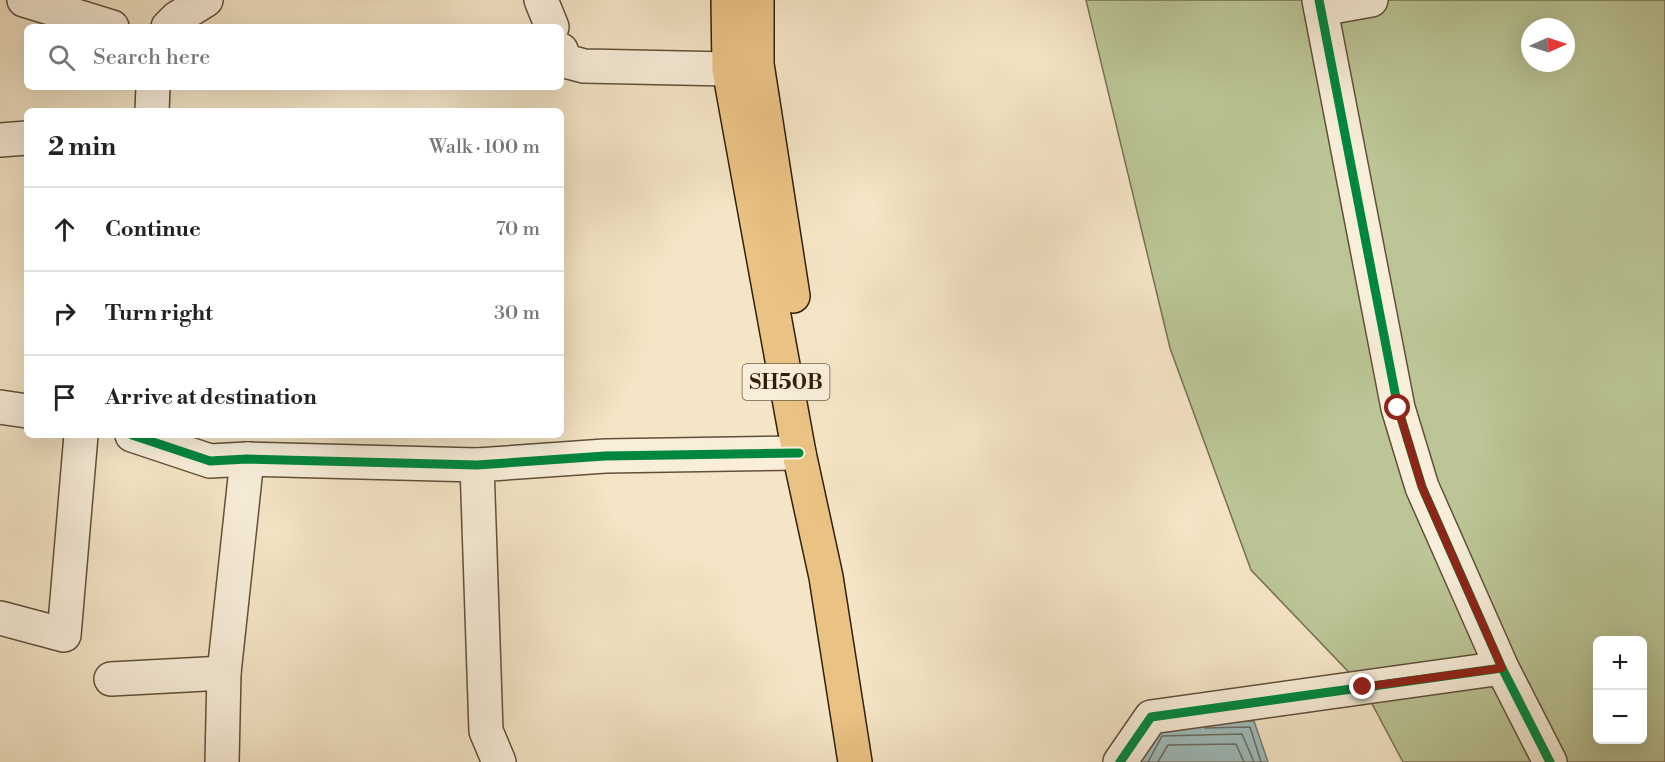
<!DOCTYPE html>
<html lang="en">
<head>
<meta charset="utf-8">
<style>
  body { margin:0; font-family:"Libre Bodoni",serif; background:#f6f6f6; color:#222 }
  .controls { position:absolute; right:18px; bottom:18px; display:grid; overflow:hidden; border-radius:9px; box-shadow:0 6px 24px #0002 }
  .controls button { width:54px; height:54px; display:grid; place-items:center; padding:0; border:0; border-bottom:2px solid #e0e0e0; background:#fff; color:#222; font:30px sans-serif }
  .compass { position:absolute; left:1521px; top:18px; width:54px; height:54px; border-radius:50%; background:#fff; box-shadow:0 6px 24px #0002; rotate:87deg }
  .stop { position:absolute; width:18px; height:18px; margin:-14px; border:4px solid #8f2418; border-radius:50%; background:#fff }
  .stop.end { background:#8f2418; border-color:#fff; box-shadow:0 2px 6px #0008 }
  .list { margin:0; padding:0; list-style:none }
  h2 { display:flex; justify-content:space-between; align-items:center; height:78px; margin:0; padding:0 24px; font-size:26px }
  h2 small { font-size:20px; font-weight:400; color:#767676 }
  .list li { display:grid; grid-template-columns:39px 1fr auto; gap:18px; align-items:center; box-sizing:border-box; height:84px; padding:0 24px; border-top:2px solid #e0e0e0 }
  .list b { display:block; font-size:22px; white-space:nowrap }
  .list em { font-size:20px; font-style:normal; color:#767676 }
  .icon { flex:none; width:33px; height:33px; fill:none; stroke:currentColor; stroke-width:2; stroke-linecap:round; stroke-linejoin:round }
  .map { position:relative; flex:none; width:1665px; height:762px; overflow:hidden }
  .search { position:absolute; background:#fff; box-shadow:0 6px 24px #0002; left:24px; top:24px; width:540px; height:66px; display:flex; align-items:center; gap:15px; box-sizing:border-box; padding:0 21px; border-radius:9px; color:#767676; font-size:22px }
  .panel { position:absolute; background:#fff; box-shadow:0 6px 24px #0002; left:24px; top:108px; width:540px; height:330px; border-radius:9px }
  .map>svg:first-child { display:block }
  .green { fill:#bbc595; stroke:#767250; stroke-width:1.5; fill-rule:evenodd }
  .water { fill:#9fbdbe; stroke:#737e76; stroke-width:1.5 }
  .lines { fill:none; stroke-linecap:round; stroke-linejoin:round }
  .shore { stroke:#686e64; stroke-width:1.5 }
  .minor-casing { stroke:#62503a; stroke-width:36 }
  .major-casing { stroke:#321f0b; stroke-width:36 }
  .minor { stroke:#f8eeda; stroke-width:33 }
  .major { stroke:#eac283; stroke-width:33 }
  .cycleway-casing { stroke:#f8eeda; stroke-width:13 }
  .cycleway { stroke:#00873e; stroke-width:9 }
  .route { stroke:#8f2418; stroke-width:8 }
  .labels { text-anchor:middle; stroke-width:6; stroke-linejoin:round; paint-order:stroke }
  .shield { fill:#f8eeda; stroke:#6d5d49; stroke-width:1.5 }
  .shield-label { font-size:21px; font-weight:bold; fill:#321f0b }
</style>
</head>
<body>
<div class="map">
<svg width="1665" height="762" viewBox="0 0 1665 762">
  <rect width="100%" height="100%" fill="#f4e5c6"/>
  <filter id="stains"><feTurbulence type="fractalNoise" baseFrequency=".00333" numOctaves="4"/><feColorMatrix values="0 0 0 0 .2 0 0 0 0 .09 0 0 0 0 .02 0 0 0 .5 -.17"/></filter>
  <radialGradient id="worn" r=".72"><stop offset=".6" stop-color="#630" stop-opacity="0"/><stop offset="1" stop-color="#630" stop-opacity=".3"/></radialGradient>
  <path class="green" d="M1086 0H1665V762H1403L1363 687 1251 570 1170 348ZM1530 27H1566V63H1530ZM1598 640H1642V740H1598Z"/>
  <path class="water" d="M1254 721 1268 762H1134L1152 723Z"/>
  <g class="lines">
    <g class="shore">
      <path d="M1205 728 1250 727 1261 762"/>
      <path d="M1148 762 1162 736 1242 734 1254 762"/>
      <path d="M1158 762 1168 745 1236 744 1244 762"/>
    </g>
    <defs>
      <g id="minor">
        <path d="M24 0 112 27"/>
        <path d="M541 0 552 27"/>
        <path d="M1319 0 1398 408 1422 487 1502 668 1550 762"/>
        <path d="M1321 9 1371 0"/>
        <path d="M168 27 177 18 206 0"/>
        <path d="M561 50 565 61 584 66 729 69"/>
        <path d="M152 111 153 87"/>
        <path d="M0 140 27 138"/>
        <path d="M0 407 27 411"/>
        <path d="M132 435 210 461 247 459 477 465 605 456 799 453"/>
        <path d="M477 465 486 731 499 762"/>
        <path d="M0 618 64 635 81 435"/>
        <path d="M111 679 224 673"/>
        <path d="M222 762 224 673 247 459"/>
        <path d="M1120 762 1151 717 1502 668"/>
      </g>
      <g id="major">
        <path d="M728 0 729 69 799 453 826 577 855 762"/>
        <path d="M757 0V64L793 296"/>
      </g>
    </defs>
    <use href="#minor" class="minor-casing"/>
    <use href="#major" class="major-casing"/>
    <use href="#minor" class="minor"/>
    <use href="#major" class="major"/>
    <defs>
      <g id="cycleway">
        <path d="M1319 0 1398 408 1422 487 1502 668 1550 762"/>
        <path d="M132 435 210 461 247 459 477 465 605 456 799 453"/>
        <path d="M1120 762 1151 717 1502 668"/>
      </g>
    </defs>
    <use href="#cycleway" class="cycleway-casing"/>
    <use href="#cycleway" class="cycleway"/>
  </g>
  <g class="lines">
    <path class="route" d="M1363 687 1502 668 1422 487 1398 408"/>
  </g>
  <g class="labels">
    <rect class="shield" x="742.5" y="364" width="87" height="36" rx="4.5"/>
    <g class="shield-label">
      <text x="786" y="389">SH50B</text>
    </g>
  </g>
  <rect width="100%" height="100%" filter="url(#stains)"/>
  <rect width="100%" height="100%" fill="url(#worn)"/>
</svg>
<div class="controls">
<button>+</button>
<button>−</button>
</div>
<svg class="compass" viewBox="-18 -18 36 36"><path d="M0-13l5 13h-10z" fill="#e53935"/><path d="M0 13l5-13h-10z" fill="#767676"/></svg>
<div class="stop" style="left:1398px;top:408px"></div>
<div class="stop end" style="left:1363px;top:687px"></div>
<div class="search"><svg class="icon" aria-label="search" viewBox="0 0 24 24"><circle cx="10" cy="10" r="6"/><path d="M15 15l6 6"/></svg>Search here</div>
<section class="panel">
<h2>2 min<small>Walk · 100 m</small></h2>
<ul class="list">
<li><svg class="icon" aria-label="ahead" viewBox="0 0 24 24"><path d="M12 20V5M6 11l6-6 6 6"/></svg><div><b>Continue</b></div><em>70 m</em></li>
<li><svg class="icon" aria-label="right" viewBox="0 0 24 24"><path d="M7 20v-9h11M14 6l5 5-5 5"/></svg><div><b>Turn right</b></div><em>30 m</em></li>
<li><svg class="icon" aria-label="arrive" viewBox="0 0 24 24"><path d="M6 21V4h12l-3 4 3 4H6"/></svg><div><b>Arrive at destination</b></div></li>
</ul>
</section>
</div>
</body>
</html>
